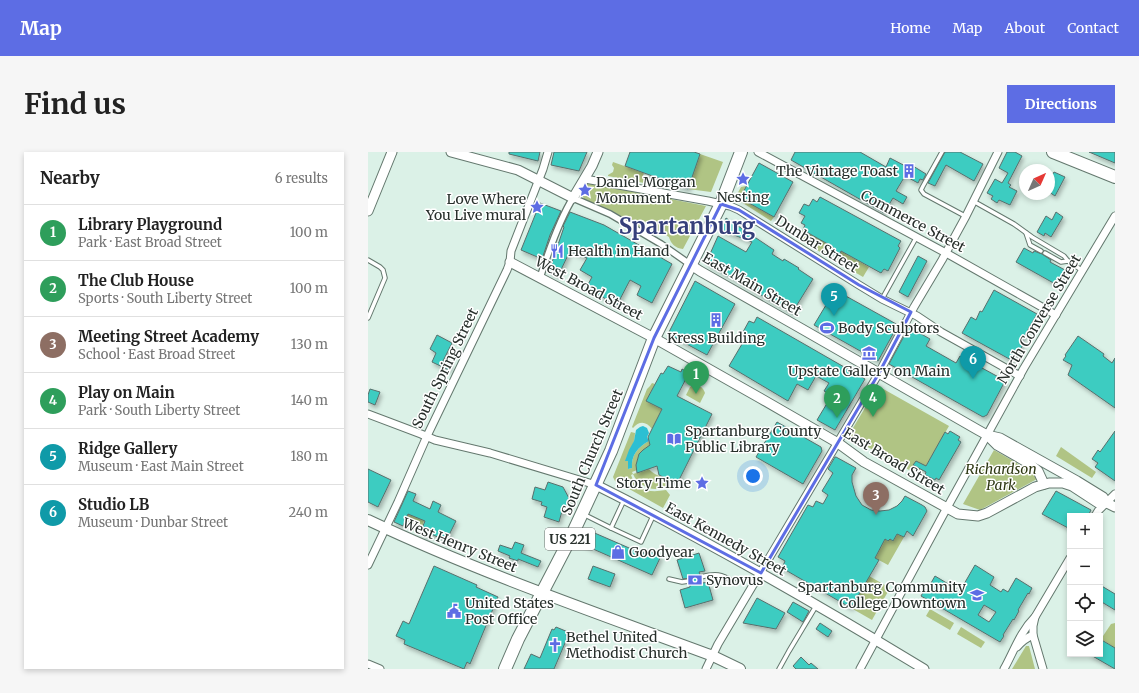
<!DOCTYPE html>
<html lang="en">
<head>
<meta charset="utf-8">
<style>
  body { margin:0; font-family:Merriweather,serif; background:#f6f6f6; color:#222 }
  .controls { position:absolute; right:12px; bottom:12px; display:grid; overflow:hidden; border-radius:0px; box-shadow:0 2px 6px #0003 }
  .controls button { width:36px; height:36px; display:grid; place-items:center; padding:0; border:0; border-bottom:1px solid #e0e0e0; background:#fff; color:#222; font:20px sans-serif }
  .compass { position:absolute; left:651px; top:12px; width:36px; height:36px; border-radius:50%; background:#fff; box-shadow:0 2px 6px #0003; rotate:45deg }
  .you { position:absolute; left:385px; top:324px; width:14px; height:14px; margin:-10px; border:3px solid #fff; border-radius:50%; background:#1a73e8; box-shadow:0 0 0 6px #1a73e833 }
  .badge { display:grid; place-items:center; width:26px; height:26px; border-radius:50%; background:#5d6de4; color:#fff; font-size:13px; font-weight:700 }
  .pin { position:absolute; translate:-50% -33px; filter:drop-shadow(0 1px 2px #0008) }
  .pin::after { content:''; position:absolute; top:21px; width:14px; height:12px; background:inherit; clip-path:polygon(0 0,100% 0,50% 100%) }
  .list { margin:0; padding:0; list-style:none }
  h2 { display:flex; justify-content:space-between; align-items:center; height:52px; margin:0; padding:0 16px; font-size:17px }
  h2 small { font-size:13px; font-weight:400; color:#767676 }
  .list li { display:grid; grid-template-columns:26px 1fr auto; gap:12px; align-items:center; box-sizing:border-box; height:56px; padding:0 16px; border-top:1px solid #e0e0e0 }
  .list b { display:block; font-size:15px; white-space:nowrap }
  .list p { margin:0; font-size:13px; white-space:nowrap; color:#767676 }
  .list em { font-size:13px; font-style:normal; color:#767676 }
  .icon { flex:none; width:22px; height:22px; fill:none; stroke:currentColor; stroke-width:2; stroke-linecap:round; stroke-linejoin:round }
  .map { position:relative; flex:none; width:747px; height:517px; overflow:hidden; border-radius:0px }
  header { display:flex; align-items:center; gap:24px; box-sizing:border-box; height:56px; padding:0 20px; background:#5d6de4; color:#fff }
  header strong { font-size:19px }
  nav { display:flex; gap:22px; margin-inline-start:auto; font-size:14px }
  .intro { display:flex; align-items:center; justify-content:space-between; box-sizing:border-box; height:96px; padding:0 24px }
  h1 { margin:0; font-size:28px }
  .button { padding:10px 18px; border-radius:0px; background:#5d6de4; color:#fff; font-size:14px; font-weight:700 }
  main { display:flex; gap:24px; padding:0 24px }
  aside { flex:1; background:#fff; border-radius:0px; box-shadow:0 2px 6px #0003 }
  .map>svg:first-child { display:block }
  .green { fill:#b0c484 }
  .water { fill:#2cbfd3 }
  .building { fill:#3eccc1; stroke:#586f6c; fill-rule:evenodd; filter:url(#shadow) }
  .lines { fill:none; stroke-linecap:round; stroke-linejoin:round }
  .service-casing { stroke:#64786e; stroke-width:5.5 }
  .pedestrian-casing { stroke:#64786e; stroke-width:8 }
  .minor-casing { stroke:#64786e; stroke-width:9 }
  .tertiary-casing { stroke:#64786e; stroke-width:11 }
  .secondary-casing { stroke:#64786e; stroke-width:12 }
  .primary-casing { stroke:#64786e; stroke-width:14 }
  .service { stroke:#fff; stroke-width:3.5 }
  .pedestrian { stroke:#fff; stroke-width:5.5 }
  .minor { stroke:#fff; stroke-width:7 }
  .tertiary { stroke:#fff; stroke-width:9 }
  .secondary { stroke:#fff; stroke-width:10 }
  .primary { stroke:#fff; stroke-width:12 }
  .marked { fill:none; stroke:#5d6de4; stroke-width:3; stroke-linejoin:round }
  .labels { text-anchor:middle; stroke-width:3; stroke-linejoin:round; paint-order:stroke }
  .shield { fill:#fff; stroke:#686d6b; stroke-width:1 }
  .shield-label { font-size:13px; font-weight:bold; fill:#272f2b }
  .poi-label { font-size:14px; fill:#272f2b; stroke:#fff; text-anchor:start }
  .street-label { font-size:14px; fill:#272f2b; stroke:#fff }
  .park-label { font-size:14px; font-style:italic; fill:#2e3813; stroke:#fff }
  .town-label { font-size:22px; font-weight:bold; fill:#353f7a; stroke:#fff }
</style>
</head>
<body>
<header>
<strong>Map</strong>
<nav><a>Home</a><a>Map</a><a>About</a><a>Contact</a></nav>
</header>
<div class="intro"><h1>Find us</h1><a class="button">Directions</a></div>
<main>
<aside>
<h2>Nearby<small>6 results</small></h2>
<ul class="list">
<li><span class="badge" style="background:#2e9e5b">1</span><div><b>Library Playground</b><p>Park · East Broad Street</p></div><em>100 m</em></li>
<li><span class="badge" style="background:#2e9e5b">2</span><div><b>The Club House</b><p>Sports · South Liberty Street</p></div><em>100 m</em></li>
<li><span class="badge" style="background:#8d6e63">3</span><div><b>Meeting Street Academy</b><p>School · East Broad Street</p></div><em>130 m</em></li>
<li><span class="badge" style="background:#2e9e5b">4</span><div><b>Play on Main</b><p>Park · South Liberty Street</p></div><em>140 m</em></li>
<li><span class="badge" style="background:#0f9aa8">5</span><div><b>Ridge Gallery</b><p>Museum · East Main Street</p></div><em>180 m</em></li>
<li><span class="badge" style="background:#0f9aa8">6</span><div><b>Studio LB</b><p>Museum · Dunbar Street</p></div><em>240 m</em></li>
</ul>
</aside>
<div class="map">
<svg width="747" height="517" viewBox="0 0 747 517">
  <defs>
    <filter id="shadow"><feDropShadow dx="2" dy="3" stdDeviation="2" flood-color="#0004"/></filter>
  </defs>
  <rect width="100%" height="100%" fill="#dbf1e7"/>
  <g class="green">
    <path d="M332 2 355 10 343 40 320 37Z"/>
    <path d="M245 10 276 21 275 24 277 25 276 31 240 24V23L245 20 246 16 244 13Z"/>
    <path d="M221 31 338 54 315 97C307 96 303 92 301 85L277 71 276 77 242 58 217 48C213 43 214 40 216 34Z"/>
    <path d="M378 34 372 46 406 65 403 69 367 46 373 35Z"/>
    <path d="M435 78 465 95 460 105 430 86Z"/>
    <path d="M473 99 501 115 495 125 468 109Z"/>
    <path d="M284 231 287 232 278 249 294 257 284 277C278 269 271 269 265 276L264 275 279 237 282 234Z"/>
    <path d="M325 233C331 233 335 235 337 241L332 251 318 243 322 235Z"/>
    <path d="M510 234 581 274 552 324 487 288 479 286Z"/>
    <path d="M263 280 267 281C267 293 260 304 260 317L264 316C263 303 270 295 281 289L282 294C272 298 267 307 269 318L264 320 265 322 263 323C268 339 282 341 298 338L302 343 295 356 247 329 245 325Z"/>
    <path d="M693 295 728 320 724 326 688 304Z"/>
    <path d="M626 298 666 321 669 327 612 358 595 352Z"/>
    <path d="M281 317C285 323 296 325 303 329 293 343 271 337 265 322Z"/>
    <path d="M42 361 56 366V369L52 381 35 374 40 362Z"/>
    <path d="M529 382 536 385 520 413 507 406 517 387 520 389 522 387 525 389Z"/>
    <path d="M501 424 522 436 504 468 483 456Z"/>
    <path d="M562 457 586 471 582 478 558 464Z"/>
    <path d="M747 471V496L733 487 743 472Z"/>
    <path d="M593 475 617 490 613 496 589 482Z"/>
    <path d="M658 494H661L667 517H644Z"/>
  </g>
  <path class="water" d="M275 274 279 276 281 281 279 285 281 289C270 295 263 303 264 316L260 317V309H257L261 298 266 289 268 278 272 275Z"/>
  <g class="building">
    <path d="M141 0H172L170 9 141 2Z"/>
    <path d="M186 0H219L211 19 183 13Z"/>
    <path d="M262 0H326L332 2 320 37 257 14Z"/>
    <path d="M427 0H492L518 15 522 6 543 17 545 14 558 22 555 28 552 27 550 31 537 24 528 39 539 45 535 52 525 46 516 61 423 8Z"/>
    <path d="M577 0H592L615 12 606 29 578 13 567 34 560 31Z"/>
    <path d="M639 0H647L654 4 640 31 643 33 641 35 649 39 642 53 631 48 629 51 623 47 625 44 619 41 627 27 634 31 640 21 631 16Z"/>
    <path d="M721 0H747V11Z"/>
    <path d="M391 11 425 30 406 65 372 46Z"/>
    <path d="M686 20 697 25 687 44 681 40V21L684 23Z"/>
    <path d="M452 45 533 89 530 94 532 96 520 119 516 117 513 121 473 99 471 104 463 100 465 95 435 78 437 73 433 71 437 64 431 61 436 52 441 54 445 47 449 50Z"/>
    <path d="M172 51 193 59 182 83 174 107 153 98Z"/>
    <path d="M202 60 236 73 304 112 284 151 269 143 273 134 262 128 249 153 218 136 224 125 212 118 219 106 202 99 190 124 181 119 196 75 195 74Z"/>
    <path d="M688 60 695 65 683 85 677 81 676 84 669 80 678 64 684 68Z"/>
    <path d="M358 66 406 98 404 102 415 109 416 107 431 116 430 117 445 127 424 161 338 111 350 84 378 100 384 90 353 78Z"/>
    <path d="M656 96 665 101 666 99 674 102 683 108 682 110 697 118 689 133 648 110Z"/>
    <path d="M550 104 559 109 540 145 531 140Z"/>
    <path d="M327 129 367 152 339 203 300 182Z"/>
    <path d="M467 138 530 173 510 209 446 173Z"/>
    <path d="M626 138 669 162 652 192 655 193 645 209 594 181 603 165 608 168 612 159 614 160Z"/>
    <path d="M389 165 497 227 467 278 449 268 464 243 456 239 461 231 448 224 440 238 429 232 420 249 361 214 377 187 370 184 373 178 375 180 381 169 386 171Z"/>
    <path d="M541 175 562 187 558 194 588 211 592 204 636 228V231L619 263 615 265 521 212Z"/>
    <path d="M69 183 84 191 75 209 83 213 81 218 64 210 68 201 62 197Z"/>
    <path d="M710 184 736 202 735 204 744 211 747 206V256L700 223 704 213 695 208 698 204 697 203Z"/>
    <path d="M300 214 313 220 314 217 321 221 309 244 344 262 309 332 291 323 289 314 269 321 268 313 271 302 275 298 282 293 280 285 294 257 278 249 293 221 295 222Z"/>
    <path d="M2 237 12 240 7 253 0 250V243Z"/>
    <path d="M409 270 453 295 454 299 435 332 388 305Z"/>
    <path d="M582 279 592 285 590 288 593 290 571 328 568 326 567 328 557 323 558 320 545 313 548 309 558 314 577 280 580 282Z"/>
    <path d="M747 279V329L727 315 730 311 724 307 730 298 732 300Z"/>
    <path d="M467 305H468L488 316 484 323V330L488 344 494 353 503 358 512 359 521 358 529 354 534 349 537 344 554 353 557 355 559 359 545 384 539 379 536 385 529 382 525 389 522 387 520 389 517 387 507 406 511 408 483 456 414 416 417 409 410 405 440 353 445 355 448 349 455 352 460 343 454 339 465 321 460 317Z"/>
    <path d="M0 317 23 328 10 355 0 350Z"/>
    <path d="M180 330 195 335 202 348 196 360 194 359 191 370 176 365 179 355 173 353 174 350 164 347 167 335 177 338Z"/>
    <path d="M40 339 48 342 45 349 62 357 65 349 73 353 70 360 88 369 78 389 61 381 60 385 52 381 57 369 40 362 35 374 26 370Z"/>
    <path d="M688 339 723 358 720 364H702V377L674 362Z"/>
    <path d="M222 379 275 402 277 397 293 404 284 423 216 393Z"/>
    <path d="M147 390 156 393 153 401 173 409 170 415 150 407V409L141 406 142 404 130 399 132 393 144 397Z"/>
    <path d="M331 401 337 419 331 420 332 422 330 424V426L332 428H334L335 431 340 430 345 448 317 456 312 438 322 435V432L324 431V428L322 426 315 427 309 408Z"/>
    <path d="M607 413 626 425 622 433 633 440 635 437 640 440 648 426 664 436 661 442 660 441 650 458 651 459 646 468 645 467 635 483 636 484 632 490 553 444 557 437 559 438 567 424 592 439ZM616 453 628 460 621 470 610 463Z"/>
    <path d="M66 414 109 433 108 435 130 445 102 512 99 510 96 517 36 492 37 488 28 484 35 469 41 472Z"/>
    <path d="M225 414 247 422 242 435 220 427Z"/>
    <path d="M732 433 747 442V458L732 449Z"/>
    <path d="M389 446 417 461 408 477 375 471Z"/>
    <path d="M425 450 441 459 435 470 419 460Z"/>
    <path d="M452 471 464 479 460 485 448 477Z"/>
    <path d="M188 475 200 480 198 484H200L186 517H156L163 502 172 506 184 477 186 478Z"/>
    <path d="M732 487 747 496V517L721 502H732Z"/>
    <path d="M433 505 441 513 443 511 450 517H428L425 514Z"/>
  </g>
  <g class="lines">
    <defs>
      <g id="service">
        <path d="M574 0 555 34 553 38 556 42 597 64"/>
        <path d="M605 49 646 72 664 85 696 104 700 109 715 119"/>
        <path d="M658 81 662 93 673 99"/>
        <path d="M677 101 693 110 700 109"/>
        <path d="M0 108 12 115 15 118 17 126 0 166"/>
        <path d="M514 147 548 86"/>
        <path d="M256 348 243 376 273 390 285 364"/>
        <path d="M215 362 243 376"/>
        <path d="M333 425C348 421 353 422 366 430"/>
        <path d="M301 427 314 430 321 429"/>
        <path d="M411 517 421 499 448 454"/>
      </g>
      <path id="pedestrian" d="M172 126C180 101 191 68 205 46L242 62 293 92 323 113"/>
      <g id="minor">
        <path d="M390 0 578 101 688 163"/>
        <path d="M217 27 340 49 362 54 371 58 491 133 514 147 549 164 573 180 652 224"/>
        <path d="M0 262 53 282 67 288 122 301 228 333"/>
        <path d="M727 364 730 359 747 342"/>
        <path d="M0 413 30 350 59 284 139 118 142 110 143 99 175 17 180 0"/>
        <path d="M667 465 665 474V483L675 517"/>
        <path d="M649 495C654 489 658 486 665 483"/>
        <path d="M0 512 12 517"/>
        <path d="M338 517 350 492 511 221 546 155 574 108 598 64 630 0"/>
        <path d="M492 517 575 363 656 216 747 64"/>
        <path d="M636 517C646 499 652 480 667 465L702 406"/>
      </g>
      <g id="tertiary">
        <path d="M83 0 150 18 205 46 224 14 230 0"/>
        <path d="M0 59 24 0"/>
        <path d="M142 110 286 186 392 246 470 291 496 310 590 362 610 364 619 361 667 335 681 331H695L704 334 730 351H739"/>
        <path d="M323 113 332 119 434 177 610 278 619 283 632 286 709 329 735 345 739 351 747 355"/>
        <path d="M620 284 629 293 662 312 670 319 676 332"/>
        <path d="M228 333C340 389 449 452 556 517"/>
      </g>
      <path id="secondary" d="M0 368C112 421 229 461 345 504L372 517"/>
      <g id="primary">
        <path d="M685 0 747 25"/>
        <path d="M137 517 150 487 203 385 243 299 286 186 353 52 373 0"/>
      </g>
    </defs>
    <use href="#service" class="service-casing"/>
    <use href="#pedestrian" class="pedestrian-casing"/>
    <use href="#minor" class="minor-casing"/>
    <use href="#tertiary" class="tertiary-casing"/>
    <use href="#secondary" class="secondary-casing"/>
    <use href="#primary" class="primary-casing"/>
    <use href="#service" class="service"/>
    <use href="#pedestrian" class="pedestrian"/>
    <use href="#minor" class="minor"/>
    <use href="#tertiary" class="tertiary"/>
    <use href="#secondary" class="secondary"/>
    <use href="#primary" class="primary"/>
  </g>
  <path class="marked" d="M353 52 371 58 491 133 543 160 511 221 393 421 228 333 286 186Z"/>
  <defs>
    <symbol id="building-bare" viewBox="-9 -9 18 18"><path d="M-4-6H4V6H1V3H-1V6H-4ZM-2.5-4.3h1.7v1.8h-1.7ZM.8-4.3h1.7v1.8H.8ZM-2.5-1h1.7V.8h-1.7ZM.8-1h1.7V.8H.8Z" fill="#5d6de4" stroke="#fff" stroke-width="2.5" paint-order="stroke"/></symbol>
    <symbol id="sight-bare" viewBox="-9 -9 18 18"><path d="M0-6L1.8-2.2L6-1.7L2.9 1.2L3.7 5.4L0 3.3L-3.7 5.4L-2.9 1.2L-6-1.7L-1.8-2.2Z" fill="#5d6de4" stroke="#fff" stroke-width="2.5" paint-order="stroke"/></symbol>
    <symbol id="restaurant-bare" viewBox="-9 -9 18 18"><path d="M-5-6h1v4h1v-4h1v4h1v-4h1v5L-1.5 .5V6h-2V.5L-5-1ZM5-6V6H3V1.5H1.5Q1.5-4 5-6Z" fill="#5d6de4" stroke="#fff" stroke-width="2.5" paint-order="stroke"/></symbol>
    <symbol id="stadium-bare" viewBox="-9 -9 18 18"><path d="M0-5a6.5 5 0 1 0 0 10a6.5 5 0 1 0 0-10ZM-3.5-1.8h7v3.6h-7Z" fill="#5d6de4" stroke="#fff" stroke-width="2.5" paint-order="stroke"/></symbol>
    <symbol id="museum-bare" viewBox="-9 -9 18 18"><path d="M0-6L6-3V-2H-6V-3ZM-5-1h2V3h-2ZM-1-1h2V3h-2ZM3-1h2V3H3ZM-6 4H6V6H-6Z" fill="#5d6de4" stroke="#fff" stroke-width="2.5" paint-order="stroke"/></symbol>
    <symbol id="library-bare" viewBox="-9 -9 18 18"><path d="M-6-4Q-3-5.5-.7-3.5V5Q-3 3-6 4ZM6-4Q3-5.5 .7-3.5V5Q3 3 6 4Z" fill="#5d6de4" stroke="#fff" stroke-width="2.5" paint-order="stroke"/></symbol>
    <symbol id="shop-bare" viewBox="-9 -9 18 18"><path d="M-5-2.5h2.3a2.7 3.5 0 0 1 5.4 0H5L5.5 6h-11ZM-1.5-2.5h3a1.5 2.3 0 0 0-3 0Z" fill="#5d6de4" stroke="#fff" stroke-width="2.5" paint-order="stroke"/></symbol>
    <symbol id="bank-bare" viewBox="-9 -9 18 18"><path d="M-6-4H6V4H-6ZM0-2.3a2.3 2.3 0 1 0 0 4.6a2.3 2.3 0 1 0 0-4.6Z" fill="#5d6de4" stroke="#fff" stroke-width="2.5" paint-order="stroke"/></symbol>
    <symbol id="university-bare" viewBox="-9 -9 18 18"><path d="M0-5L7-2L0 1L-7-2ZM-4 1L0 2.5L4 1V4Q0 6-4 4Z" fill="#5d6de4" stroke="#fff" stroke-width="2.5" paint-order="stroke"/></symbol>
    <symbol id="civic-bare" viewBox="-9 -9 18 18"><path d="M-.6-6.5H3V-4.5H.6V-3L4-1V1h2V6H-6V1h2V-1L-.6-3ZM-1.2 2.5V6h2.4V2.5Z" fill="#5d6de4" stroke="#fff" stroke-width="2.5" paint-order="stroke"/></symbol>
    <symbol id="church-bare" viewBox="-9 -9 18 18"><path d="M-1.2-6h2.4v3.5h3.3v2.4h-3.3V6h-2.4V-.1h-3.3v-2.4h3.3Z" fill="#5d6de4" stroke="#fff" stroke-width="2.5" paint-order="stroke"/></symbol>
  </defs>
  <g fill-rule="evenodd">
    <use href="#building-bare" x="531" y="9" width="20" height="20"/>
    <use href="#sight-bare" x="365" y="17" width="20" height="20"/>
    <use href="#sight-bare" x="207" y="28" width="20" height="20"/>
    <use href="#sight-bare" x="159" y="45" width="20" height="20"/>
    <use href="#restaurant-bare" x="179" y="89" width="20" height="20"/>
    <use href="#building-bare" x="338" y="158" width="20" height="20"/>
    <use href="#stadium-bare" x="449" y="166" width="20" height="20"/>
    <use href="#museum-bare" x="491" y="191" width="20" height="20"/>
    <use href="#library-bare" x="296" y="277" width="20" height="20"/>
    <use href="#sight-bare" x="324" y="321" width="20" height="20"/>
    <use href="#shop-bare" x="240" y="390" width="20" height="20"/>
    <use href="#bank-bare" x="317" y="418" width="20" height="20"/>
    <use href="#university-bare" x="599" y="433" width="20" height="20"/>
    <use href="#civic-bare" x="76" y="449" width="20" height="20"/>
    <use href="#church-bare" x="177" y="483" width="20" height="20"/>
  </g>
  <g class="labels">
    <rect class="shield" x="177" y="376" width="50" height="22" rx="3"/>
    <g class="shield-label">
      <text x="202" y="392">US 221</text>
    </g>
    <g class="poi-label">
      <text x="530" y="24" text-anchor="end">The Vintage Toast</text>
      <text x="228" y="35">Daniel Morgan<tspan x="228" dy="16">Monument</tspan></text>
      <text x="375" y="50" text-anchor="middle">Nesting</text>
      <text x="158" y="52" text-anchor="end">Love Where<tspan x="158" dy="16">You Live mural</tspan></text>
      <text x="200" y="104">Health in Hand</text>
      <text x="470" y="181">Body Sculptors</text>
      <text x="348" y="191" text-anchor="middle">Kress Building</text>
      <text x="501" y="224" text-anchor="middle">Upstate Gallery on Main</text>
      <text x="317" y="284">Spartanburg County<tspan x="317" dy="16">Public Library</tspan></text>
      <text x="323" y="336" text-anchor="end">Story Time</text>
      <text x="261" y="405">Goodyear</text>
      <text x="338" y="433">Synovus</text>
      <text x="598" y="440" text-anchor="end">Spartanburg Community<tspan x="598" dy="16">College Downtown</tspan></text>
      <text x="97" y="456">United States<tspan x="97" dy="16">Post Office</tspan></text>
      <text x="198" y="490">Bethel United<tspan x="198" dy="16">Methodist Church</tspan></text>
    </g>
    <g class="street-label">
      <text transform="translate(545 69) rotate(28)" y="5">Commerce Street</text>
      <text transform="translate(449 92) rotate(32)" y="5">Dunbar Street</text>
      <text transform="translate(384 132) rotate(30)" y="5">East Main Street</text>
      <text transform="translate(221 136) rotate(28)" y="5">West Broad Street</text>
      <text transform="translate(671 167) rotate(-59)" y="5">North Converse Street</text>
      <text transform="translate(77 216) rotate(-64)" y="5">South Spring Street</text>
      <text transform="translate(224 300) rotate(-67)" y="5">South Church Street</text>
      <text transform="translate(526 309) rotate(31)" y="5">East Broad Street</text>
      <text transform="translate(358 387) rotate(29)" y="5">East Kennedy Street</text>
      <text transform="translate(92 393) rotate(22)" y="5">West Henry Street</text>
    </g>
    <g class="park-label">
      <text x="633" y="322">Richardson<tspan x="633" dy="16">Park</tspan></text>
    </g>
    <g class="town-label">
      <text x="319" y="82">Spartanburg</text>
    </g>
  </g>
</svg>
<div class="controls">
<button>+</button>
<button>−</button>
<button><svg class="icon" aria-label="locate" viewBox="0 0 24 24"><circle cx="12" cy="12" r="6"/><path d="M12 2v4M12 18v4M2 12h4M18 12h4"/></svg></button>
<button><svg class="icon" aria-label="layers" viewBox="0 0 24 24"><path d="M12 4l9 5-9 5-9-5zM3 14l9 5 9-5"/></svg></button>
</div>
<svg class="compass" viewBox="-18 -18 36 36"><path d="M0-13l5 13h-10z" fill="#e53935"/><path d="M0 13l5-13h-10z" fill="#767676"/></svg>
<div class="you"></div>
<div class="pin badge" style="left:328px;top:242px;background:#2e9e5b">1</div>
<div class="pin badge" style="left:469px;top:266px;background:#2e9e5b">2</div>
<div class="pin badge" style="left:508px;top:363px;background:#8d6e63">3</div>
<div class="pin badge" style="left:505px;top:265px;background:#2e9e5b">4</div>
<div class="pin badge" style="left:466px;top:164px;background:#0f9aa8">5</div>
<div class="pin badge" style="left:605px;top:227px;background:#0f9aa8">6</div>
</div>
</main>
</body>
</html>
